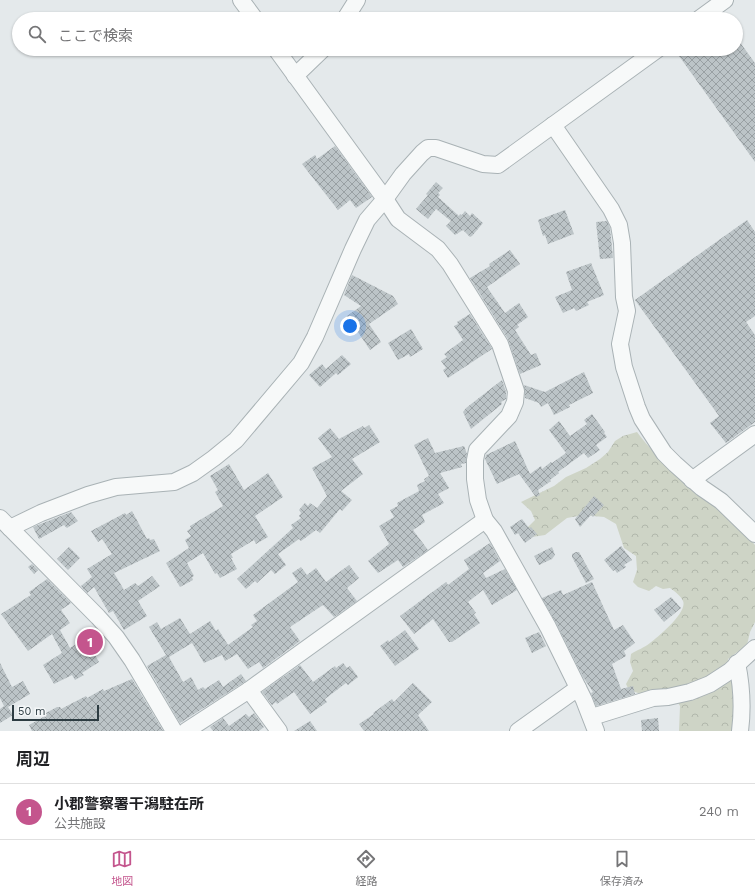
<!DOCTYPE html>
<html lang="ja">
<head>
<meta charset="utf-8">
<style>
  body { margin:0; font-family:"Work Sans","Noto Sans JP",sans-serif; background:#f2f2f2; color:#202124 }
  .scale { position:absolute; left:12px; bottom:10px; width:87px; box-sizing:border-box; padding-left:4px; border:2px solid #2d3c42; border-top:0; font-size:11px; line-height:14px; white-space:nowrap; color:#2d3c42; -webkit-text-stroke:3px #f4f7f8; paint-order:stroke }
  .you { position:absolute; left:350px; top:326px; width:14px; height:14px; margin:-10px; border:3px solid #fff; border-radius:50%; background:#1a73e8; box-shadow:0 0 0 6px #1a73e833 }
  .badge { display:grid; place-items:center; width:26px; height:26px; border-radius:50%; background:#c4558d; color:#fff; font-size:13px; font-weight:700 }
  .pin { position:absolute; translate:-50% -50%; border:2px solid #fff; box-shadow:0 1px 4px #0006 }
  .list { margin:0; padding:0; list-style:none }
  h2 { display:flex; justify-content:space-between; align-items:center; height:52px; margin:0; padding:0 16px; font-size:17px }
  h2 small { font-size:13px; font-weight:400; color:#757577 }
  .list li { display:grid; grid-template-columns:26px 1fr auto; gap:12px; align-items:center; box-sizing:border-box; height:56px; padding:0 16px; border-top:1px solid #e0e0e0 }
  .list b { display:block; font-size:15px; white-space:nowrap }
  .list p { margin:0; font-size:13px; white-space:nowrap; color:#757577 }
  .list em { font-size:13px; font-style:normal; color:#757577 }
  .icon { flex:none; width:22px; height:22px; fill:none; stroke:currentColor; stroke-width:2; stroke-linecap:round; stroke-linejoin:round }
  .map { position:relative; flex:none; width:755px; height:731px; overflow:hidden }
  .search { position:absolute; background:#fff; box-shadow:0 1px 3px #0004; left:12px; right:12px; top:12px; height:44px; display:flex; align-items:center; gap:10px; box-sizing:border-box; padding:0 14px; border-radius:22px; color:#757577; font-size:15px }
  .sheet { height:108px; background:#fff }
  nav { display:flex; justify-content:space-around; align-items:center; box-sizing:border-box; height:56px; border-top:1px solid #e0e0e0; background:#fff; font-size:11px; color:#757577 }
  nav a { display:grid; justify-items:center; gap:2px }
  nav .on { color:#c4558d }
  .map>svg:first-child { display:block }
  .forest { fill:url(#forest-crowns) }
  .building { fill:url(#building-cross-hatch) }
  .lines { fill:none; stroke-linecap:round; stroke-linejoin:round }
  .minor-casing { stroke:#a9b2b5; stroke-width:18 }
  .minor { stroke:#f7f9f9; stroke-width:16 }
</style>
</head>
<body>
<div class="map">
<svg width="755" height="731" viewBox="0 0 755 731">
  <defs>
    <pattern id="forest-crowns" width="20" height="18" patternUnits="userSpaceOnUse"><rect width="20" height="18" fill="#ced4c6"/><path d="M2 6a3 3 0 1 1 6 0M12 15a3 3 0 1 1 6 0" fill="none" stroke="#b1b7ab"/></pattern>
    <pattern id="building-cross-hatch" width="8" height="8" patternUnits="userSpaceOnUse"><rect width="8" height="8" fill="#bcc4c7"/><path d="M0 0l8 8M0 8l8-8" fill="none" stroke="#99a0a3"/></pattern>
  </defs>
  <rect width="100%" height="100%" fill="#e4e9eb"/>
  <path class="forest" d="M637 432C669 476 722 501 755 545V622L750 632 747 645 728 659V674L735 682 734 731H679L680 706 675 698 660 693H638L629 690 626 684 633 671 630 662 631 654C637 650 644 648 650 643 658 637 688 612 683 601 681 596 674 591 670 588L663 589 656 586 649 591 638 587 633 582 637 570 636 556 624 548 616 524 604 517 583 515 567 518 545 535 532 537 525 530 535 520 531 511 521 502 554 486 566 477 586 468 600 459 608 452 615 441 623 436Z"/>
  <g class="building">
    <path d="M736 37 755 63V162L674 49H736Z"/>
    <path d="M335 146 372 197 356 208 350 200 338 210 302 164 315 155 317 159Z"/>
    <path d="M436 182 443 188 438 193 440 195 438 197 459 216 460 214 462 215 465 211 470 216 472 213 483 223 472 236 470 237 463 230 455 235 446 226 451 221 436 209 428 219 416 209 428 195 426 194Z"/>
    <path d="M565 210 574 234 548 244 545 235 543 236 538 220Z"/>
    <path d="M747 220 755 232V316L746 322 755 335V422L726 443 710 423 719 416 635 300Z"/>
    <path d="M607 221 610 228 613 258 600 259 596 222Z"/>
    <path d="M510 250 520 264 487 287 505 313 519 303 528 317 517 325 519 327 515 330 531 355 536 353 541 365 520 374 508 339 470 278 490 266 489 264Z"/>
    <path d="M591 263 604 295 587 302 589 305 576 311 574 308 563 313 555 297 572 290 566 272Z"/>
    <path d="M352 275 393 296 398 304 369 324 381 342 370 350 358 332 356 333 353 329 352 330 343 319 361 306 344 295Z"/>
    <path d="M470 314 492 349 448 378 443 370 446 368 441 361 447 357 444 354 463 340 454 326 458 324 457 322Z"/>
    <path d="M411 329 423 349 410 357 409 354 398 360 388 343Z"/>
    <path d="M342 355 351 364 338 375 336 373 320 387 309 375 322 364 326 369Z"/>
    <path d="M584 372 593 393 569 405 570 407 554 415 548 403 541 407 539 403 525 398 524 385 545 392Z"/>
    <path d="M502 380 506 392V399L501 402 502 404 471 429 463 412 466 408Z"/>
    <path d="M592 414 605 432 604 433 607 437 596 445 600 450 588 458 584 453 558 472 559 473 550 480 551 481 538 490 540 495 536 497 519 474 497 484 485 459 486 455 515 441 530 474 541 466 542 469 551 462 552 463 566 453 549 430 559 421 570 436 587 424 584 420Z"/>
    <path d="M369 425 380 442 352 459 363 474 341 491 352 500 342 511 340 509 320 533 316 530 301 541 299 539 278 554 286 565 275 574 271 570 257 583 255 581 246 589 237 579 293 528 291 525 301 518 299 516 301 513 299 510 305 503 308 506 310 503 317 508 327 496 312 468 332 457 318 438 330 428 339 439 363 426 364 428Z"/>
    <path d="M428 438 435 453 464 446 467 454 466 463 461 464 462 467 440 473 449 488 438 494 444 503 422 515 425 522 413 530 428 550 403 567 398 560 378 573 368 561 389 544 379 526 394 517 390 510 398 506 397 503 419 491 417 485 425 481 424 479 429 476 414 445Z"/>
    <path d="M229 464 244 490 268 473 283 497 255 516 268 537 256 544 254 540 231 554 233 558H231L237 569 220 578 217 573 215 574 203 553 187 563 194 576 192 577 193 580 180 587 166 563 189 548 185 540 191 536 187 531 191 528 190 526 223 506 215 492 218 490 210 476Z"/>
    <path d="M594 496 604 505 593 517 591 515 580 527 575 519Z"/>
    <path d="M132 511 147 539 149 538 150 540 154 539 160 551 114 573 124 590 135 583 138 586 152 576 160 586 138 601 147 616 124 630 113 611 109 613 94 587 87 593 81 586 92 577 87 569 112 554 102 539 98 542 91 531 125 513 126 515Z"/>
    <path d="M71 512 78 521 67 528 64 525 39 539 33 527Z"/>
    <path d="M522 519 529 528 531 527 537 534 525 543 518 533 515 535 510 527Z"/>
    <path d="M490 543 500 561 483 573 486 578 505 569 517 590 492 605 483 590 468 602 476 613 474 614 480 623 452 642H449L433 619 414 634 400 616 446 582 448 585 469 569 464 560Z"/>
    <path d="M621 546 632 560 624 565 626 567 617 573 615 570 613 571 604 560Z"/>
    <path d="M69 547 80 558 68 570 57 559Z"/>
    <path d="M552 547 555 555 552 559 539 565 534 556Z"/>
    <path d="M576 552H579L594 579 586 583 572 557V554Z"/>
    <path d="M32 564 38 570 34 574 28 567Z"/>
    <path d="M349 565 359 578 347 588 357 601 334 617 323 605 290 627 300 641 263 668 259 662 248 669 237 654 225 661 222 655 204 663 192 643 169 657 183 682 191 677 198 690 203 687 205 689 219 680 223 687 241 674 246 681 180 723 147 666 166 655 149 627 157 622 161 629 180 618 190 634 210 621 216 631 218 629 228 645 253 627 251 625 257 621 253 615 298 582 292 573 301 567 307 575 316 568 326 582Z"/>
    <path d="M47 579 71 603 61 610 70 623 60 630 70 648 97 630 102 638 96 641 98 644 91 648 99 662 82 673 84 675 75 680 72 675 54 684 43 665 62 653 52 634 28 651 1 614 31 595 29 592Z"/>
    <path d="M592 582 614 630 623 625 635 643 624 651 626 656 612 664 621 689 633 686 635 694 596 706 591 693 593 692 583 677 556 623 542 598 561 590 563 595Z"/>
    <path d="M671 597 681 608 664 622 654 610Z"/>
    <path d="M405 630 419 649 395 666 380 646 388 640 389 642Z"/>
    <path d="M539 632 546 646 532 653 525 638Z"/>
    <path d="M0 663 12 687 23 681 30 694 8 707 13 715 0 723V709L4 706 0 698Z"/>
    <path d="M343 663 347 668 350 666 358 677 348 685 346 683 325 699 327 702 310 714 294 692 277 704 276 702 272 705 262 692 300 665 313 682 335 666 336 668Z"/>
    <path d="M132 679 163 731H32L29 725 47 715 46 713 57 707H60L61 709 86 696 87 698 103 689 104 691Z"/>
    <path d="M413 683 432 702 418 715 429 731H364L359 724 374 714 373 713 392 699 394 702Z"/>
    <path d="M254 713 264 727 259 731H213L210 727 223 718 229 726 246 714 249 717Z"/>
    <path d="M658 718 659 731H642L641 720Z"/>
    <path d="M310 721 317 731H294Z"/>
  </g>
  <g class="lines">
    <defs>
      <g id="minor">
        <path d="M241 0 255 19"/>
        <path d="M345 19 357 0"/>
        <path d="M699 19 725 0"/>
        <path d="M276 49 385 199 398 219 438 249 450 264 500 344 516 391 515 402 509 416 477 450 475 460V479L478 500 485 520 494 531 548 627 584 700 596 731"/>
        <path d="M295 76 323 49"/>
        <path d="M553 125 611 209 619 225 622 243 624 297 627 311 620 344 624 367 637 407 642 419 664 453 675 464 702 488 721 501 755 534"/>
        <path d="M692 480 755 434"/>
        <path d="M0 518 98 617 116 637 132 660 174 731"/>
        <path d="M10 528 41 513 88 495 116 487 174 482 193 473 214 458 236 440 301 363 315 337 353 249 367 220 385 199 403 174 422 153 428 148H436L483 164 498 165 658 49"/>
        <path d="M737 663C742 687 743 708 740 731"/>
        <path d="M249 690 279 731"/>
        <path d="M592 717 653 698 668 697 690 692 710 684 730 671 755 648"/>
        <path d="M186 731 249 690 485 520"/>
        <path d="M518 731 578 688"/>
      </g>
    </defs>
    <use href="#minor" class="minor-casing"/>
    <use href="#minor" class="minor"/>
  </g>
</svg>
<div class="scale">50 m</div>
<div class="you"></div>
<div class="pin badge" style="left:90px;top:642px">1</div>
<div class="search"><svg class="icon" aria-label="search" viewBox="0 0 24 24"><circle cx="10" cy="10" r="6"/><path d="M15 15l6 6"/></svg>ここで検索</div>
</div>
<section class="sheet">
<h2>周辺<small></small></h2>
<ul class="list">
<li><span class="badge">1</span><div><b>小郡警察署干潟駐在所</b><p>公共施設</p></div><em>240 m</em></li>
</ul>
</section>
<nav>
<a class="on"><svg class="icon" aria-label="map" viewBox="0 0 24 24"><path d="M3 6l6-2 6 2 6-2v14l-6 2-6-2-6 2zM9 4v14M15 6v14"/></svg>地図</a>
<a><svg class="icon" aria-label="directions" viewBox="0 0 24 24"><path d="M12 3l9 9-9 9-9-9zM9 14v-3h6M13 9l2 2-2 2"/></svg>経路</a>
<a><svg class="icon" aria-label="saved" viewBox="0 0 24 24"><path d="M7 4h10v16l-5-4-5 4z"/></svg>保存済み</a>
</nav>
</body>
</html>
